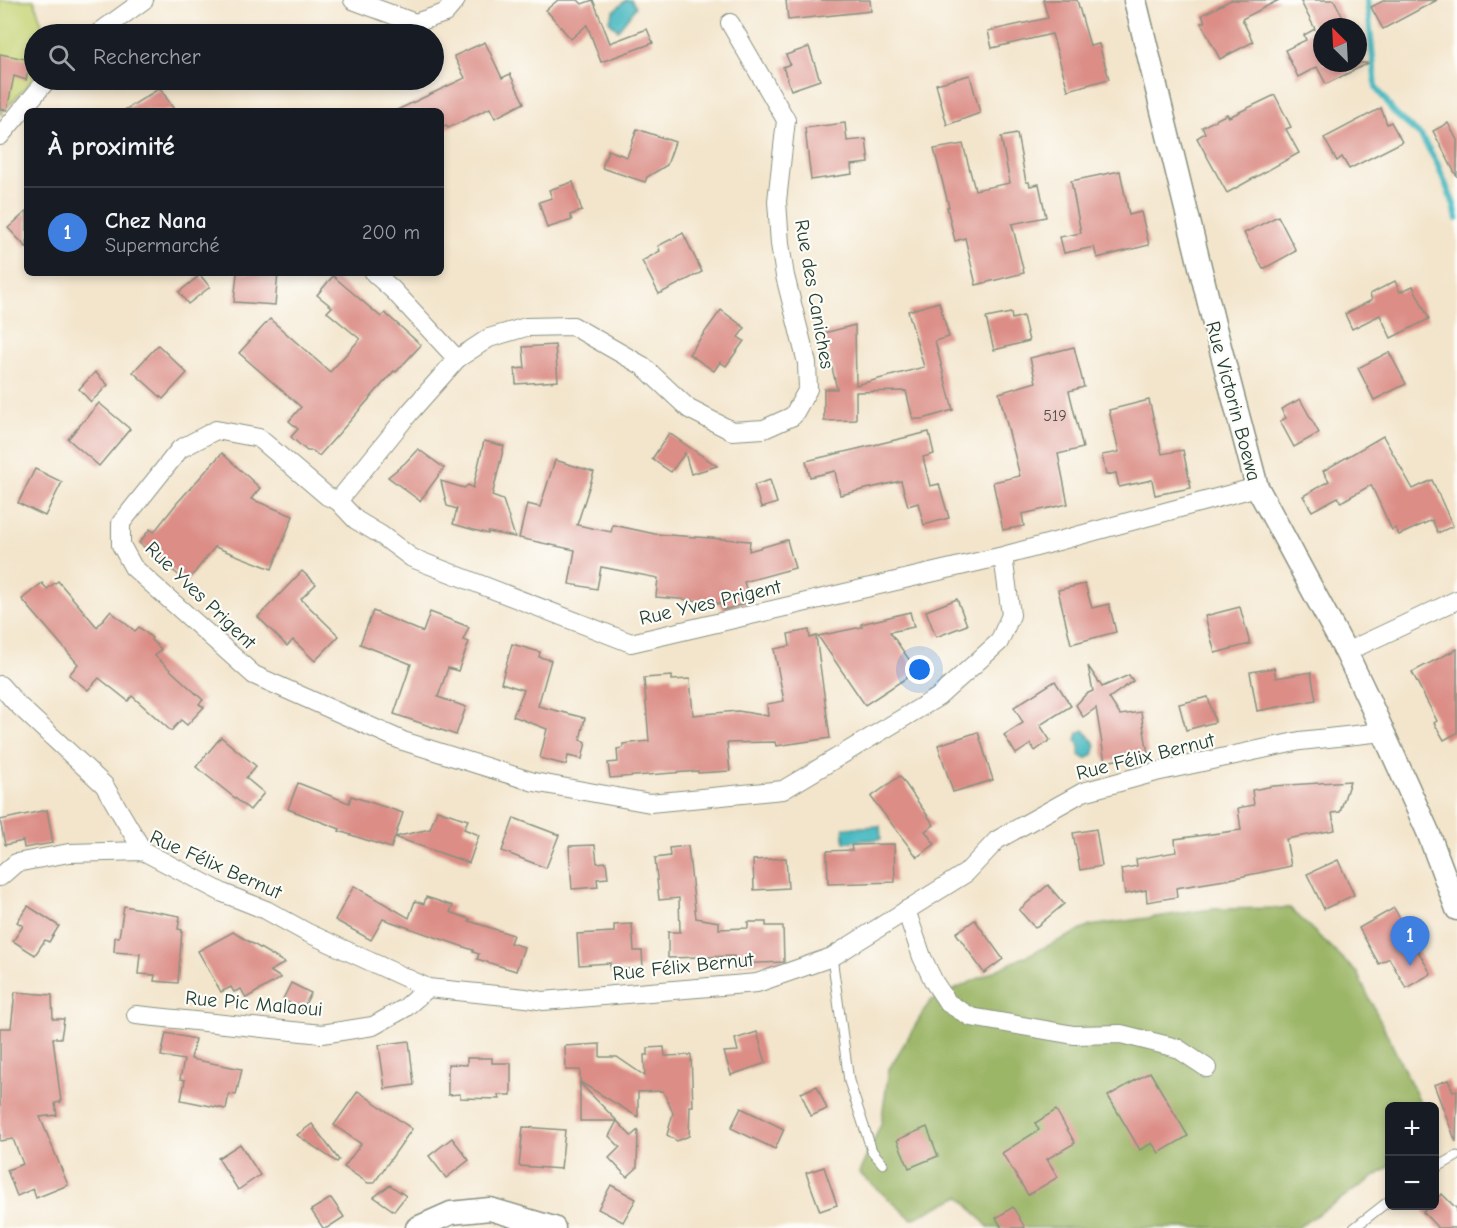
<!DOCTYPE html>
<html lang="fr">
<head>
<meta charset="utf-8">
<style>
  body { margin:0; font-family:"Comic Neue",sans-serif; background:#20242c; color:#f1f3f6 }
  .controls { position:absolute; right:18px; bottom:18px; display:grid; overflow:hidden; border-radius:9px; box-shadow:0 3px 9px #0003 }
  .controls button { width:54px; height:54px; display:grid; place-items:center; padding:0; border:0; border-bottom:2px solid #363941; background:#171b24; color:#f1f3f6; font:30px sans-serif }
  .compass { position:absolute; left:1313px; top:18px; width:54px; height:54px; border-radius:50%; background:#171b24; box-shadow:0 3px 9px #0003; rotate:336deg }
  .you { position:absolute; left:920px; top:670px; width:21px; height:21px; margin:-15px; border:4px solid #fff; border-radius:50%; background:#1a73e8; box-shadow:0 0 0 9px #1a73e833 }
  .badge { display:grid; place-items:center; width:39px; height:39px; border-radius:50%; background:#d690ce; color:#fff; font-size:20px; font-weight:700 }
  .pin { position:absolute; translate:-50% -50px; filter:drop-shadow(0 2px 3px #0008) }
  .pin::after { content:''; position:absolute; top:32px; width:21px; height:18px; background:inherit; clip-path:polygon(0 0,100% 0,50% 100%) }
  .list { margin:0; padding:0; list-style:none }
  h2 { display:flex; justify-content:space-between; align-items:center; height:78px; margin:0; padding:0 24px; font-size:26px }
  h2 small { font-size:20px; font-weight:400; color:#9ea1a6 }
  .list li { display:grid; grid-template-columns:39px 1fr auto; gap:18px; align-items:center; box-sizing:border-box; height:90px; padding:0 24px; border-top:2px solid #363941 }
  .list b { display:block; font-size:22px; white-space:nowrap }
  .list p { margin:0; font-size:20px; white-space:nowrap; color:#9ea1a6 }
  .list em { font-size:20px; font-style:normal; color:#9ea1a6 }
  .icon { flex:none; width:33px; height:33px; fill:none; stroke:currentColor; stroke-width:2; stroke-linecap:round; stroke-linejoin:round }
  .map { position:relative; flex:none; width:1457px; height:1228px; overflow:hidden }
  .search { position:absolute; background:#171b24; box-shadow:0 3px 9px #0003; left:24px; top:24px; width:420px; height:66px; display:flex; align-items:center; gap:15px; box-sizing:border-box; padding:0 21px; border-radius:33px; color:#9ea1a6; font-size:22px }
  .panel { position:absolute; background:#171b24; box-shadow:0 3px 9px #0003; left:24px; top:108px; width:420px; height:168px; border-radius:9px }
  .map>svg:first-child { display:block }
  .green { fill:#c6d476; stroke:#728855; stroke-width:1.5 }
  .forest { fill:#9cb667; stroke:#5e7a4e; stroke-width:1.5 }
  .water { fill:#4ab9c1; stroke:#347b7a; stroke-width:1.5 }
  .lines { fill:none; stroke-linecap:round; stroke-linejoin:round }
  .stream { stroke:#4ab9c1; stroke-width:6 }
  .building { fill:#db8d86 }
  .service-casing { stroke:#899180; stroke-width:11 }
  .minor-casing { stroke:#899180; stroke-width:20 }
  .tertiary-casing { stroke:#899180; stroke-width:25 }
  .service { stroke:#fff; stroke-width:9 }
  .minor { stroke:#fff; stroke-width:18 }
  .tertiary { stroke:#fff; stroke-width:22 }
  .labels { text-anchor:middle; stroke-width:4.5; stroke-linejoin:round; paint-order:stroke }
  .number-label { font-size:16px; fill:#4e5148 }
  .street-label { font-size:20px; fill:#1f3d34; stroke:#fdfcf7 }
</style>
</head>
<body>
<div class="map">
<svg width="1457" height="1228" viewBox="0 0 1457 1228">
  <rect width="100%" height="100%" fill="#fdfcf7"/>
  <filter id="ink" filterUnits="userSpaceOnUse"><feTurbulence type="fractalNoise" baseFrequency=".0167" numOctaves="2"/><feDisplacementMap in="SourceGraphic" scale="12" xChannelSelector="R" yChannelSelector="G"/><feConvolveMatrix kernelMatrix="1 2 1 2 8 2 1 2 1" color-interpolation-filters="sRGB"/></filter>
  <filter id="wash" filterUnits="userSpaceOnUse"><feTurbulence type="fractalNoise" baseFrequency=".008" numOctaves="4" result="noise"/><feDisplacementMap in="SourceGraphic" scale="24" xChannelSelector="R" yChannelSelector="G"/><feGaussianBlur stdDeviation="1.35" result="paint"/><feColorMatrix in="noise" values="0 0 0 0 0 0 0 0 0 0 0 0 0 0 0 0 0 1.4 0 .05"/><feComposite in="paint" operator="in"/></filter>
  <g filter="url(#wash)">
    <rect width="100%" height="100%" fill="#f3e5cc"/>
    <path class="green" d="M0 0H34L45 34H34V78L0 115Z"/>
    <path class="forest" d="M1290 908 1357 973 1422 1106H1390L1389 1167 1297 1228H989L960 1196 912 1219 859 1173 881 1124 889 1069 930 1001 1090 926 1213 909Z"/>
    <g class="water">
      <path d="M626 0H631L636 7 618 30 609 21 614 11Z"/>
      <path d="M1084 730 1096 745 1093 755 1086 759 1080 755 1079 745 1076 740 1078 733Z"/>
      <path d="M880 826 881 839 844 842V828Z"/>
    </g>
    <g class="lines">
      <path class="stream" d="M1367 0 1376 87 1395 114 1421 136 1437 163 1454 205 1457 219"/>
    </g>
    <g id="blocks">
      <g class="building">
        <path d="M558 0H578L582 4 593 0 610 43 647 29 653 43 601 62 587 25 571 39 546 10Z"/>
        <path d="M786 0H870L871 11 788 20Z"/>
        <path d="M1043 0H1077L1090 46 1099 44 1109 79 1068 90 1052 34 992 48 988 31 1048 18Z"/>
        <path d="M1231 0H1279L1242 19 1253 42 1220 59 1201 23 1205 22 1202 15Z"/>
        <path d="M1300 0H1334L1344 19 1329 27H1322V63H1369L1326 84 1317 67 1298 77 1285 50 1306 40 1304 35 1315 29Z"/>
        <path d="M1385 0H1437L1383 29 1371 7Z"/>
        <path d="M485 42 502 78 510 74 524 103 495 118 490 108 448 128 446 125 441 128V111H395L465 78 454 56Z"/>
        <path d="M809 47 820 80 791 90 783 67 790 64 786 55Z"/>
        <path d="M0 54 31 60 26 80 14 76 7 110 0 109Z"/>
        <path d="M970 75 980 113 947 125 936 84Z"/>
        <path d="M160 88 175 111H123Z"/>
        <path d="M1275 95 1291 127 1286 129 1299 153 1227 193 1197 138 1205 133 1202 127 1227 114 1229 117Z"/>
        <path d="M1381 108 1387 124 1391 122 1402 142 1349 169 1342 157 1337 161 1324 138Z"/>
        <path d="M845 123 847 141 866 139 869 163 851 165 852 174 811 180 805 128Z"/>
        <path d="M1448 123 1457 140V177L1433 131Z"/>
        <path d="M637 129 675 142 667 165 647 177 645 182 602 168 608 150 627 157Z"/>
        <path d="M1017 134 1026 182H1029L1030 186 1039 184 1046 217 1012 224 1024 273 976 285 965 238 955 241 947 207H949L934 149 963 144 975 190 1010 183 1001 137Z"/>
        <path d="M1120 171 1129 215 1141 212 1149 245 1097 258 1094 247 1064 253 1060 237 1081 233 1071 181Z"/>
        <path d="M573 182 582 211 570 215 572 220 547 228 539 202 552 198 549 190Z"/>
        <path d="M27 211V248L8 228Z"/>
        <path d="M1278 216 1296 251 1263 269 1244 233Z"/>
        <path d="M683 233 702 272 659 294 642 261 660 251 658 246Z"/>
        <path d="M237 273H278L275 305 234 302Z"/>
        <path d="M200 275 210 287 188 304 179 292Z"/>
        <path d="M333 276 381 317 385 313 421 345 396 372 394 371 319 456 313 451H307L291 437 298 429 289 421 301 407 239 353 270 319 330 372 360 339 327 312 332 307 317 295Z"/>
        <path d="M1395 281 1400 292 1413 286 1429 319 1391 338 1380 315 1352 329 1345 314 1372 300 1370 294Z"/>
        <path d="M939 302 949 337 935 341 953 410 923 419H913L906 391 856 392V420L824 421V389H837L824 333 855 325 856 385 924 367 908 311Z"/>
        <path d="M721 310 745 328 738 337 744 341 726 366 720 362 714 371 689 354Z"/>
        <path d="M1011 313 1012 319 1023 316 1029 341 994 350 986 318Z"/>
        <path d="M158 345 187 373 163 399 133 372Z"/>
        <path d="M555 345 558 381 516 384 515 369 525 368 523 347Z"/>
        <path d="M1074 347 1084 387 1069 391 1083 448 1058 454 1068 504 1022 514 1024 526 1003 530 993 482 1020 476 999 393 1036 382 1030 358Z"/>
        <path d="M1389 352 1406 384 1374 400 1358 368Z"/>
        <path d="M95 372 108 385 91 402 79 389Z"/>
        <path d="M1300 399 1319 433 1294 447 1280 421 1286 418 1281 409Z"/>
        <path d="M1149 400 1162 454 1183 450 1191 488 1155 495 1152 480 1119 487 1116 473 1106 475 1102 455 1119 452 1109 410Z"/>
        <path d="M99 403 130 429 99 466 68 439Z"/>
        <path d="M929 432 934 454 923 457 930 486 939 484 949 518 924 525 918 503 908 506 901 481 840 495 835 471 810 477 806 461Z"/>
        <path d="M669 433 689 447 717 466 691 474 685 453 671 472 652 459Z"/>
        <path d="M1383 436 1413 489 1432 480 1453 526 1438 533 1432 520 1399 535 1396 528 1392 530 1371 485 1341 502 1338 497 1312 511 1303 496 1329 481 1323 471Z"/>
        <path d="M484 441 504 446 492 496 503 500 515 537 488 532V534L453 524 457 509 447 506 441 481 464 488 468 485 473 488Z"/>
        <path d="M418 449 444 468 420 501 388 477 405 463Z"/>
        <path d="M222 453 260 488 251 499 293 516 272 569 215 547 187 582 139 543 150 529 154 532 177 503Z"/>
        <path d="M555 460 594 472 577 525 611 532 613 525 655 534 750 541 749 551 787 540 795 568 744 582 750 602 723 610 719 603 705 608 703 601 656 597 658 578 601 567 597 589 569 584 575 550 519 538 527 504 540 507Z"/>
        <path d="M35 469 62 482 45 516 18 503Z"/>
        <path d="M770 480 777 503 761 508 754 485Z"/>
        <path d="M302 571 316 584 301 599 339 636 315 661 293 640 287 646 258 617Z"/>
        <path d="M58 581 97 627 110 611 135 631 139 627 152 638 151 640 161 649 155 656 203 700 199 704 204 707 187 725 181 720 171 731 132 696 128 701 99 678 88 690 69 675 78 664 22 599 42 583 47 589Z"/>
        <path d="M1085 584 1092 608 1109 604 1116 632 1071 644 1058 590Z"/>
        <path d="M957 599 967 625 936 637 926 611Z"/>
        <path d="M1240 607 1250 644 1215 653 1205 616Z"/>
        <path d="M373 611 423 632 430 612 469 627 463 640 469 642 458 671 448 668 438 697 466 707 456 735 394 714 411 664 360 644Z"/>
        <path d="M910 612 914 627 890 632 917 671 865 705 818 636 862 627 861 624Z"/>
        <path d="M809 630 810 638 816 636 830 738 776 746 775 742 727 743 730 771 698 773V771L610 778 608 763 618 762 617 749 623 748V744L649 741 644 678 672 676V680L690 679 693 715 738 711 768 716 767 704 784 701 774 649 790 646 788 634Z"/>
        <path d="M512 644 540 652 539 657 551 660 538 706 585 718 580 740 586 742 582 759 568 756 566 765 540 758 547 729 513 716 524 690 501 683Z"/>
        <path d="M1457 649V733L1444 740 1434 723 1437 721 1412 672Z"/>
        <path d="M1088 666 1102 687 1129 675 1133 681 1109 698 1120 715 1141 712 1148 754 1105 762 1096 708 1083 717 1076 705 1086 694 1093 691Z"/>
        <path d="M1274 668 1276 678 1311 672 1316 700 1257 711 1250 672Z"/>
        <path d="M1055 681 1071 706 1040 725 1050 740 1035 751 1031 744 1016 754 1004 735 1023 723 1014 707Z"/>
        <path d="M1208 697 1215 722 1186 730 1179 704Z"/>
        <path d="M978 732 993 780 953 792 938 745Z"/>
        <path d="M221 737 256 766 246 778 264 793 250 810 196 767Z"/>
        <path d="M900 776 934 825 925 831 935 844 917 857 871 797Z"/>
        <path d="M1350 781 1340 812 1332 813 1335 830 1286 839 1291 866 1225 880 1176 888 1177 897 1147 902 1146 890 1125 894 1121 869 1137 866 1136 859 1176 852 1175 839 1241 830 1238 808 1254 805 1252 790 1273 786Z"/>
        <path d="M298 783 349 803 351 796 403 813 395 837 430 829 437 810 468 820 464 829 479 835 469 863 395 837 391 848 339 831 340 829 288 809Z"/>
        <path d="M47 810 53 843 24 848 23 841 5 845 0 820Z"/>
        <path d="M514 818 559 835 546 868 502 851Z"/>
        <path d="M1096 829 1102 866 1080 870 1073 833Z"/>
        <path d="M894 844 895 882 828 884 827 851 852 850 851 845Z"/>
        <path d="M595 845 597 863 606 862 608 878 597 879 598 887 572 889 569 846Z"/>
        <path d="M688 846 696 918 719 922V929L748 928V922H766V926H783L784 962 734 964V956L668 958V932H680L679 898 659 900 655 858 670 856 669 848Z"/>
        <path d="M786 858 788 888 754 890 753 860Z"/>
        <path d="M1338 860 1354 895 1324 909 1307 874Z"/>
        <path d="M1048 885 1064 904 1035 928 1019 910Z"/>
        <path d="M354 886 409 918 415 901 424 904 426 897 453 906 450 912 470 919 469 921 513 935 510 943 524 947 516 971 477 959 479 954 473 952V950L383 919 371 940 335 920Z"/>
        <path d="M28 906 59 926 49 942 45 940 35 955 13 941 23 926 17 922Z"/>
        <path d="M124 906 180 916 178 929 182 930 178 983 154 981 155 975 138 974 140 954 114 952 115 937H119Z"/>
        <path d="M1394 908 1431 974 1406 988 1389 958 1379 964 1359 928Z"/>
        <path d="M975 920 1003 959 984 973 956 933Z"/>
        <path d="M632 924 634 951H642L643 968 610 970V963L579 965 577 934 614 932V925Z"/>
        <path d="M233 932 285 963 270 971 281 978 246 998 241 989 234 992 231 987 221 992 198 951Z"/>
        <path d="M291 983 311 993 302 1010 283 999Z"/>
        <path d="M15 992 52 995 53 1019H64L61 1038H53L61 1102 55 1103 57 1115 40 1117 68 1185 36 1198 33 1189 17 1196 7 1170 23 1164 13 1139 0 1141V1028H11Z"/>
        <path d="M757 1032 766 1063 731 1075 724 1052 738 1051 735 1039Z"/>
        <path d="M166 1033 195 1039 191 1059 242 1069 236 1095 229 1094 226 1109 181 1100 185 1080 180 1079 184 1060 161 1056Z"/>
        <path d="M409 1041 414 1085 385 1089 379 1045Z"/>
        <path d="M600 1044V1057H617L645 1076 644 1055H648V1048L664 1047 665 1056 691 1055 693 1106H690L689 1136 677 1141 667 1135 673 1113 663 1091 638 1092V1117L580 1082V1070H566L565 1046Z"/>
        <path d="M467 1058H492V1063H511V1095H498L500 1099 460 1098V1094L448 1095V1064L467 1065Z"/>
        <path d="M1150 1072 1188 1136 1159 1153 1152 1143 1140 1150 1108 1096Z"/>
        <path d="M1448 1080 1453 1091 1457 1090 1456 1142 1434 1085Z"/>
        <path d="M580 1083 617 1121H580Z"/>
        <path d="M817 1086 827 1109 811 1116 801 1093Z"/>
        <path d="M358 1091 412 1129 374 1183H368L344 1167 361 1144 334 1125Z"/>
        <path d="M741 1108 784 1129 775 1149 731 1128Z"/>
        <path d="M1056 1110 1075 1143 1047 1159 1058 1177 1028 1195 1002 1153 1039 1130 1035 1123Z"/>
        <path d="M617 1121 631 1136 638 1130 637 1168 627 1177 609 1158 620 1147 609 1136Z"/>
        <path d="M312 1124 339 1160 337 1162 297 1135Z"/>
        <path d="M523 1127 565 1130 561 1169 519 1166Z"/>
        <path d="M927 1127 938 1156 909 1168 897 1140Z"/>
        <path d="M452 1138 469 1160 446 1178 429 1156Z"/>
        <path d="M240 1144 260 1175 238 1190 218 1158Z"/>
        <path d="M824 1167 837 1205 820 1211 806 1173Z"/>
        <path d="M390 1185 406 1196 394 1211 374 1197Z"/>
        <path d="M611 1185 636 1199 623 1222 598 1209Z"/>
        <path d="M1442 1194 1457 1209V1228H1438L1423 1212 1429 1206H1434V1200Z"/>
        <path d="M331 1198 344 1217 327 1228H323L311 1210Z"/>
        <path d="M1013 1207 1025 1228H1002L996 1218Z"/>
      </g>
    </g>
  </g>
  <g filter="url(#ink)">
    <use href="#blocks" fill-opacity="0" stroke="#899180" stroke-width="1.5"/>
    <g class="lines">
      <defs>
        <g id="service">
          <path d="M832 957 849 1081 872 1151 883 1164"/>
          <path d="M1434 1169 1457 1156"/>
          <path d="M1354 1228 1390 1200"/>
        </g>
        <g id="minor">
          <path d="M353 0 415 23 445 13 456 0"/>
          <path d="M97 34 144 0"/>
          <path d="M0 136 47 80"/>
          <path d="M374 273 393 290 457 359"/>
          <path d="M338 501 410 412 457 359 489 338 526 327 573 326 643 366 689 409 732 431 764 429 793 416 808 389 807 363 785 276 780 244 777 201 786 120 730 23"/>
          <path d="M1003 556 1011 615 999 642 938 697 783 790 650 803 534 782 403 741 254 675 133 567 121 545V523L180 449 216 430 259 438 327 496 338 501 356 520 381 535 412 558 631 643 1003 556 1257 487"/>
          <path d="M1346 652 1457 600"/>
          <path d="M0 685 16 703 104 785 143 851"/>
          <path d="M0 877 16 863 69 853 143 851 223 893 266 910 306 932 428 988 526 998 543 1001 757 983 832 957 966 873 997 840 1083 792 1156 772 1300 741 1383 732"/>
          <path d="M906 910 922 957 934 982 948 1003 971 1017 1074 1035 1121 1034 1177 1048 1207 1068"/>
          <path d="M136 1015 322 1034 373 1026 405 1008 428 988"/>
        </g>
        <g id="tertiary">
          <path d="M1135 0 1214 324 1257 487 1346 652 1366 694 1428 832 1457 909"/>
          <path d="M417 1228 451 1213 490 1209 554 1228"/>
        </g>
      </defs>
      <use href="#service" class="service-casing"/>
      <use href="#minor" class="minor-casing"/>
      <use href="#tertiary" class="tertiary-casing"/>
      <use href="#service" class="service"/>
      <use href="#minor" class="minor"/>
      <use href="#tertiary" class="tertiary"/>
    </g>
  </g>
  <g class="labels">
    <g class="number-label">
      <text x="1055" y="421">519</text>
    </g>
    <g class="street-label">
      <text transform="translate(815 294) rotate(80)" y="7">Rue des Caniches</text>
      <text transform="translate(1234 401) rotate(75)" y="7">Rue Victorin Boewa</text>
      <text transform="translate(201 595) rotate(44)" y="7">Rue Yves Prigent</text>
      <text transform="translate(710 602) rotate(-13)" y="7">Rue Yves Prigent</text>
      <text transform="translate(1145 756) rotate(-14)" y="7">Rue Félix Bernut</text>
      <text transform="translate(216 864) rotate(24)" y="7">Rue Félix Bernut</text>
      <text transform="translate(683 966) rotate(-6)" y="7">Rue Félix Bernut</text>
      <text transform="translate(254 1003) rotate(5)" y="7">Rue Pic Malaoui</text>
    </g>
  </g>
</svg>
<div class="controls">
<button>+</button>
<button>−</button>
</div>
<svg class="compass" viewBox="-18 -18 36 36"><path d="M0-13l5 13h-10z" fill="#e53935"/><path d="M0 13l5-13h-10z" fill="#9ea1a6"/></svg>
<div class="you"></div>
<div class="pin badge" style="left:1410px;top:966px;background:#3f7fe0">1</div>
<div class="search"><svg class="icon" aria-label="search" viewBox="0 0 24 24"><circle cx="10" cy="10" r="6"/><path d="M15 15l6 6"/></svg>Rechercher</div>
<section class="panel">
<h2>À proximité<small></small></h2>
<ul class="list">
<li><span class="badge" style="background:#3f7fe0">1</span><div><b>Chez Nana</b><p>Supermarché</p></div><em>200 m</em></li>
</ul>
</section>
</div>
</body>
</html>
